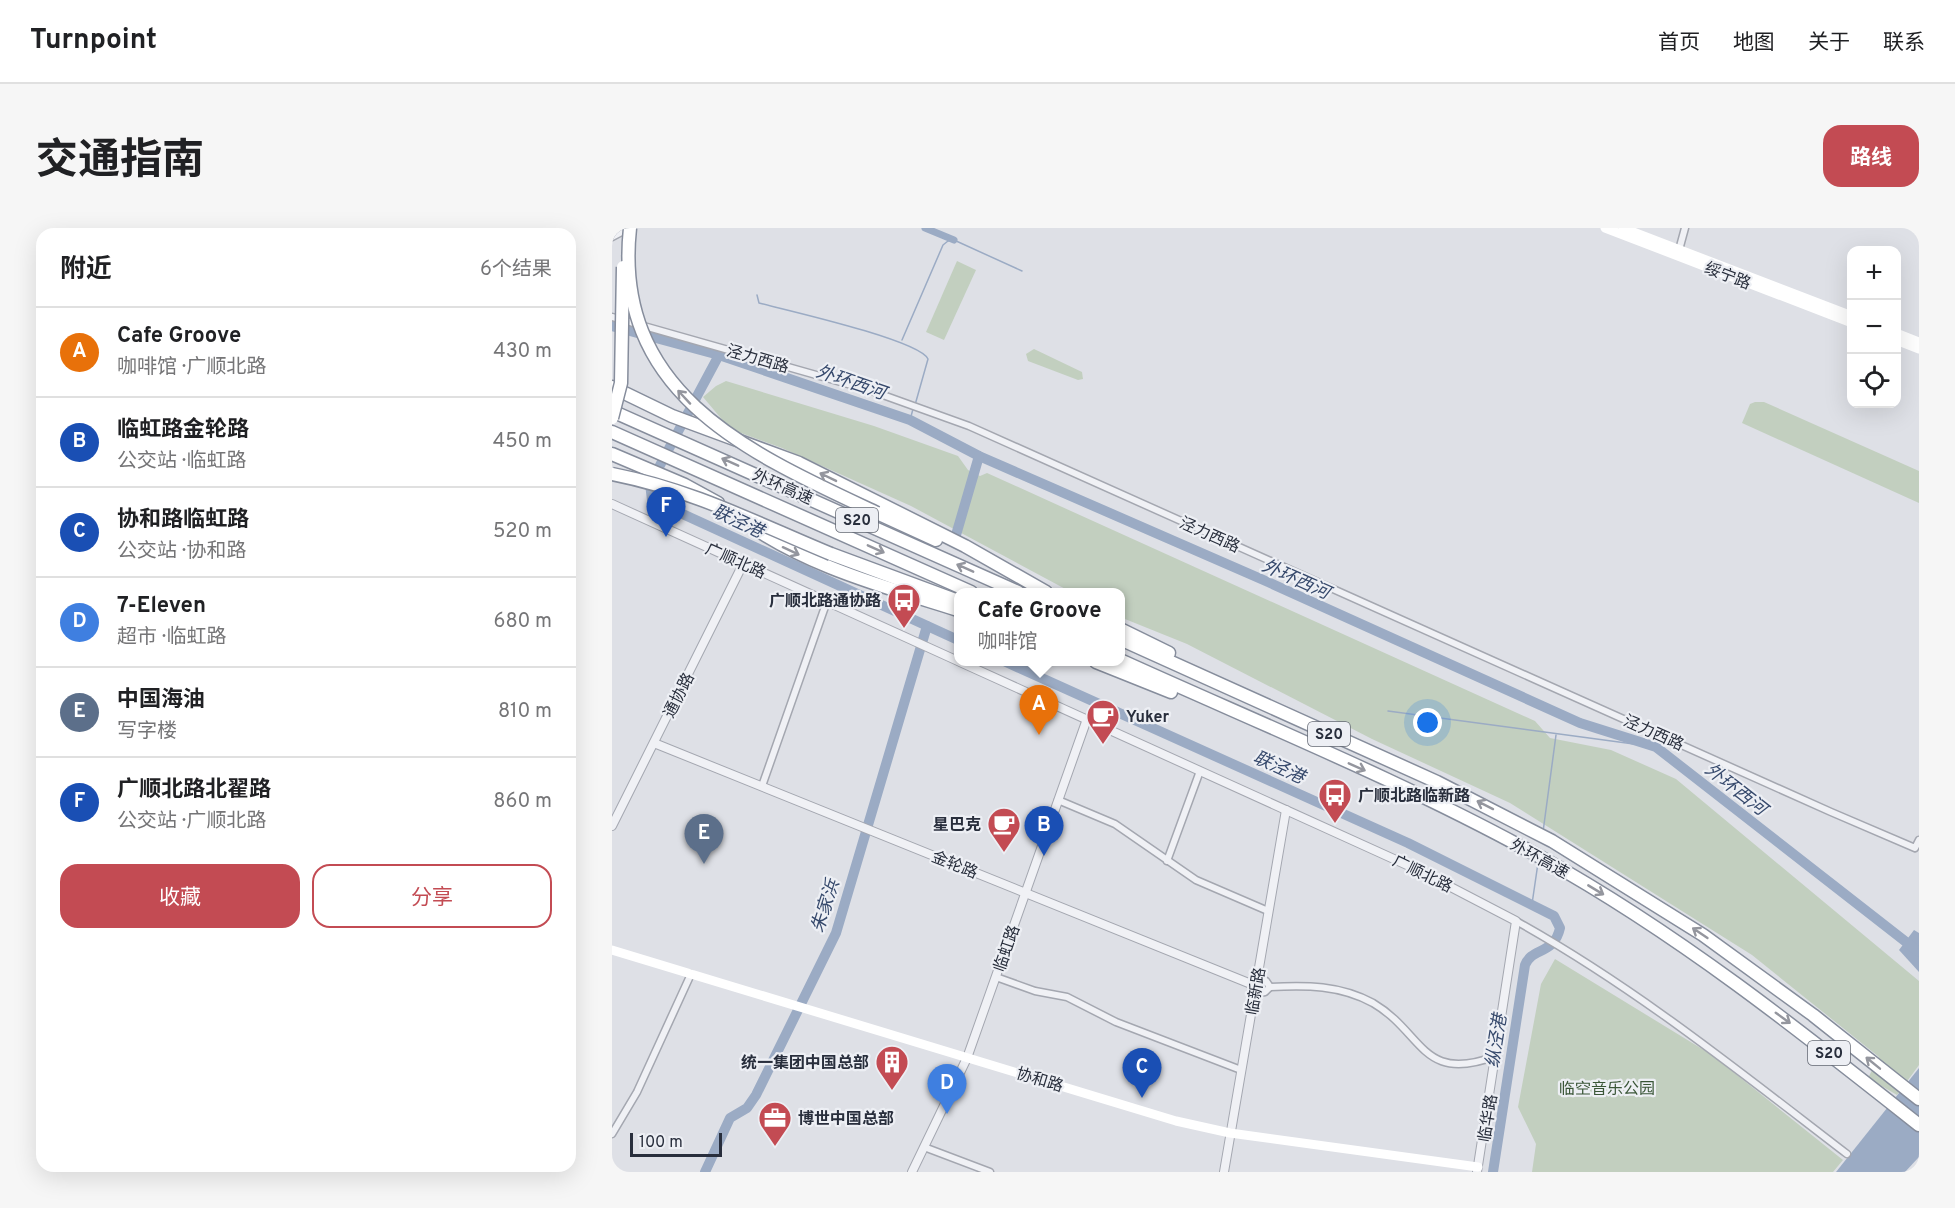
<!DOCTYPE html>
<html lang="zh">
<head>
<meta charset="utf-8">
<style>
  body { margin:0; font-family:Overpass,"Noto Sans SC",sans-serif; background:#f6f6f6; color:#202124 }
  .controls { position:absolute; right:18px; top:18px; display:grid; overflow:hidden; border-radius:12px; box-shadow:0 6px 24px #0002 }
  .controls button { width:54px; height:54px; display:grid; place-items:center; padding:0; border:0; border-bottom:2px solid #e0e0e0; background:#fff; color:#202124; font:30px sans-serif }
  .scale { position:absolute; left:18px; bottom:15px; width:92px; box-sizing:border-box; padding-left:6px; border:3px solid #282e3c; border-top:0; font-size:16px; line-height:21px; white-space:nowrap; color:#282e3c; -webkit-text-stroke:4px #edeff4; paint-order:stroke }
  .you { position:absolute; left:816px; top:495px; width:21px; height:21px; margin:-15px; border:4px solid #fff; border-radius:50%; background:#1a73e8; box-shadow:0 0 0 9px #1a73e833 }
  .badge { display:grid; place-items:center; width:39px; height:39px; border-radius:50%; background:#c34b53; color:#fff; font-size:20px; font-weight:700 }
  .pin { position:absolute; translate:-50% -50px; filter:drop-shadow(0 2px 3px #0008) }
  .pin::after { content:''; position:absolute; top:32px; width:21px; height:18px; background:inherit; clip-path:polygon(0 0,100% 0,50% 100%) }
  .popup { position:absolute; left:342px; top:360px; width:171px; height:78px; box-sizing:border-box; display:grid; place-content:center; border-radius:12px; background:#fff; filter:drop-shadow(0 2px 4px #0005); font-size:20px; white-space:nowrap; color:#757577 }
  .popup b { font-size:22px; color:#202124 }
  .popup::after { content:''; position:absolute; left:50%; top:100%; margin-left:-12px; border:12px solid transparent; border-top-color:#fff }
  .list { margin:0; padding:0; list-style:none }
  h2 { display:flex; justify-content:space-between; align-items:center; height:78px; margin:0; padding:0 24px; font-size:26px }
  h2 small { font-size:20px; font-weight:400; color:#757577 }
  .list li { display:grid; grid-template-columns:39px 1fr auto; gap:18px; align-items:center; box-sizing:border-box; height:90px; padding:0 24px; border-top:2px solid #e0e0e0 }
  .list b { display:block; font-size:22px; white-space:nowrap }
  .list p { margin:0; font-size:20px; white-space:nowrap; color:#757577 }
  .list em { font-size:20px; font-style:normal; color:#757577 }
  .actions { display:flex; gap:12px; padding:18px 24px }
  .actions a { flex:1; padding:14px 0; border:2px solid #c34b53; border-radius:18px; text-align:center; font-size:21px; color:#c34b53 }
  .actions .main { background:#c34b53; color:#fff }
  .icon { flex:none; width:33px; height:33px; fill:none; stroke:currentColor; stroke-width:2; stroke-linecap:round; stroke-linejoin:round }
  .map { position:relative; flex:none; width:1307px; height:944px; overflow:hidden; border-radius:18px }
  header { display:flex; align-items:center; gap:36px; box-sizing:border-box; height:84px; padding:0 30px; background:#fff; border-bottom:2px solid #e0e0e0 }
  header strong { font-size:28px }
  nav { display:flex; gap:33px; margin-inline-start:auto; font-size:21px }
  .intro { display:flex; align-items:center; justify-content:space-between; box-sizing:border-box; height:144px; padding:0 36px }
  h1 { margin:0; font-size:42px }
  .button { padding:15px 27px; border-radius:18px; background:#c34b53; color:#fff; font-size:21px; font-weight:700 }
  main { display:flex; gap:36px; padding:0 36px }
  aside { flex:1; background:#fff; border-radius:18px; box-shadow:0 6px 24px #0002 }
  .map>svg:first-child { display:block }
  .green { fill:#c2cfbf }
  .water { fill:#9babc4 }
  .lines { fill:none; stroke-linecap:round; stroke-linejoin:round }
  .stream { stroke:#9babc4; stroke-width:1.5 }
  .canal { stroke:#9babc4; stroke-width:7 }
  .river { stroke:#9babc4; stroke-width:10 }
  .minor-casing { stroke:#a4a7b0; stroke-width:9 }
  .tertiary-casing { stroke:#a4a7b0; stroke-width:10 }
  .motorway-casing { stroke:#868d9c; stroke-width:15 }
  .minor { stroke:#f0f1f5; stroke-width:6 }
  .tertiary { stroke:#f0f1f5; stroke-width:8 }
  .secondary { stroke:#fff; stroke-width:9 }
  .motorway { stroke:#fff; stroke-width:12 }
  .motorway-bridge-casing { stroke:#868d9c; stroke-width:15; stroke-linecap:butt }
  .motorway-bridge { stroke:#fff; stroke-width:12 }
  .oneway { stroke:#94969e }
  .labels { text-anchor:middle; stroke-width:4.5; stroke-linejoin:round; paint-order:stroke }
  .shield { fill:#edeff4; stroke:#636873; stroke-width:1.5 }
  .shield-label { font-size:15px; font-weight:bold; fill:#282e3c }
  .street-label { font-size:16px; fill:#282e3c; stroke:#edeff4 }
  .poi-label { font-size:16px; font-weight:bold; fill:#282e3c; stroke:#edeff4; text-anchor:end }
  .park-label { font-size:16px; fill:#3a5637; stroke:#edeff4 }
  .water-label { font-size:18px; font-style:italic; fill:#36496c; stroke:#edeff4 }
</style>
</head>
<body>
<header>
<strong>Turnpoint</strong>
<nav><a>首页</a><a>地图</a><a>关于</a><a>联系</a></nav>
</header>
<div class="intro"><h1>交通指南</h1><a class="button">路线</a></div>
<main>
<aside>
<h2>附近<small>6个结果</small></h2>
<ul class="list">
<li><span class="badge" style="background:#e8710a">A</span><div><b>Cafe Groove</b><p>咖啡馆 · 广顺北路</p></div><em>430 m</em></li>
<li><span class="badge" style="background:#1a4fb4">B</span><div><b>临虹路金轮路</b><p>公交站 · 临虹路</p></div><em>450 m</em></li>
<li><span class="badge" style="background:#1a4fb4">C</span><div><b>协和路临虹路</b><p>公交站 · 协和路</p></div><em>520 m</em></li>
<li><span class="badge" style="background:#3f7fe0">D</span><div><b>7-Eleven</b><p>超市 · 临虹路</p></div><em>680 m</em></li>
<li><span class="badge" style="background:#5c6f8a">E</span><div><b>中国海油</b><p>写字楼</p></div><em>810 m</em></li>
<li><span class="badge" style="background:#1a4fb4">F</span><div><b>广顺北路北翟路</b><p>公交站 · 广顺北路</p></div><em>860 m</em></li>
</ul>
<div class="actions"><a class="main">收藏</a><a>分享</a></div>
</aside>
<div class="map">
<svg width="1307" height="944" viewBox="0 0 1307 944">
  <rect width="100%" height="100%" fill="#dee0e6"/>
  <g class="green">
    <path d="M345 33 364 42 332 112 314 104Z"/>
    <path d="M422 121 470 144 471 151 466 152 416 133 414 126Z"/>
    <path d="M114 153 262 198 346 228 356 242 368 248 375 245 923 493 938 510 999 522 1064 551 1307 753V837L1285 867 1256 850 1267 829 1140 727 898 575 760 511 575 416 508 389V364H459L299 278 170 220 118 201 91 169 104 158Z"/>
    <path d="M1143 174H1152L1307 243V275L1130 195 1138 176Z"/>
    <path d="M943 731 1100 827 1231 932 1221 944H920L924 916 906 879 929 756Z"/>
  </g>
  <g class="water">
    <path d="M1302 702 1307 705V744L1287 722Z"/>
    <path d="M1307 840V929L1293 944H1224Z"/>
  </g>
  <g class="lines">
    <g class="stream">
      <path d="M145 67 147 75C174 82 307 112 316 131L303 177"/>
      <path d="M290 112 331 17 336 13 342 12 410 43"/>
      <path d="M298 192 301 181"/>
      <path d="M776 483 1044 519"/>
      <path d="M931 604 944 507"/>
      <path d="M920 676 926 635"/>
    </g>
    <path class="canal" d="M313 0 342 12"/>
    <g class="river">
      <path d="M0 98 107 127 298 192 367 228 656 354 968 495 1044 519 1307 724"/>
      <path d="M107 127 38 256 40 272 346 412"/>
      <path d="M344 307 367 228"/>
      <path d="M394 434 796 615 942 688 948 700C942 727 920 719 913 737L881 944"/>
      <path d="M93 944 118 890 135 880 144 867 224 705 315 398"/>
    </g>
    <defs>
      <g id="minor">
        <path d="M0 9 17 0"/>
        <path d="M1067 22 1073 0"/>
        <path d="M0 89 257 162 357 198 1219 584 1303 620 1307 612"/>
        <path d="M150 558 215 373"/>
        <path d="M446 572 503 596 584 652 656 683"/>
        <path d="M555 633 588 543"/>
        <path d="M904 693C1023 759 1128 844 1235 926"/>
        <path d="M384 749 423 763 455 769 504 794 629 842"/>
        <path d="M658 759C694 757 728 757 761 775 812 805 809 856 884 828"/>
        <path d="M642 766 653 764 658 759 654 753 645 748"/>
        <path d="M0 906 25 864 79 746"/>
        <path d="M312 919 378 944"/>
      </g>
      <g id="tertiary">
        <path d="M0 276 346 433"/>
        <path d="M348 434 806 642 904 693 865 944"/>
        <path d="M42 515 644 758"/>
        <path d="M0 598 131 336"/>
        <path d="M300 944 355 830 475 491"/>
        <path d="M612 944 674 582"/>
      </g>
      <g id="motorway">
        <path d="M0 159 60 188 187 235 353 318 434 364"/>
        <path d="M0 183 406 364"/>
        <path d="M0 204 359 364"/>
        <path d="M0 226 73 257 106 275"/>
        <path d="M265 285 324 312"/>
        <path d="M125 288C189 337 270 358 346 382"/>
        <path d="M219 326 346 373"/>
        <path d="M508 401 557 425"/>
        <path d="M508 411 825 554 940 613 1091 707 1201 787 1307 871"/>
        <path d="M508 432C649 496 795 555 930 630 1065 705 1186 801 1307 897"/>
        <path d="M484 434 559 464"/>
      </g>
    </defs>
    <use href="#minor" class="minor-casing"/>
    <use href="#tertiary" class="tertiary-casing"/>
    <use href="#motorway" class="motorway-casing"/>
    <use href="#minor" class="minor"/>
    <use href="#tertiary" class="tertiary"/>
    <g class="secondary">
      <path d="M993 0 1240 95"/>
      <path d="M1011 0 1240 88"/>
      <path d="M1284 105 1307 114"/>
      <path d="M1284 112 1307 121"/>
      <path d="M0 722 564 893 618 905 866 939"/>
    </g>
    <use href="#motorway" class="motorway"/>
    <defs>
      <g id="motorway-bridge">
        <path d="M18 0C0 166 139 226 265 285"/>
        <path d="M0 190 9 155 11 39"/>
        <path d="M0 246C81 262 144 295 219 326"/>
      </g>
    </defs>
    <use href="#motorway-bridge" class="motorway-bridge-casing"/>
    <use href="#motorway-bridge" class="motorway-bridge"/>
  </g>
  <defs><path id="oneway-shaft" d="M-6 0H5M1.5-3L5.5 0L1.5 3" fill="none" stroke-width="1.6" stroke-linecap="round" stroke-linejoin="round" transform="scale(1.5)"/></defs>
  <g class="oneway">
    <use href="#oneway-shaft" transform="translate(72 169) rotate(-133)"/>
    <use href="#oneway-shaft" transform="translate(118 234) rotate(-156)"/>
    <use href="#oneway-shaft" transform="translate(216 249) rotate(-154)"/>
    <use href="#oneway-shaft" transform="translate(264 321) rotate(24)"/>
    <use href="#oneway-shaft" transform="translate(179 323) rotate(25)"/>
    <use href="#oneway-shaft" transform="translate(353 340) rotate(-156)"/>
    <use href="#oneway-shaft" transform="translate(745 539) rotate(24)"/>
    <use href="#oneway-shaft" transform="translate(873 577) rotate(-153)"/>
    <use href="#oneway-shaft" transform="translate(984 662) rotate(31)"/>
    <use href="#oneway-shaft" transform="translate(1088 705) rotate(-146)"/>
    <use href="#oneway-shaft" transform="translate(1171 790) rotate(36)"/>
    <use href="#oneway-shaft" transform="translate(1261 835) rotate(-141)"/>
  </g>
  <defs>
    <symbol id="bus-pin" viewBox="-11 -11 22 30"><path d="M0 17L-7.5 6A9.5 9.5 0 1 1 7.5 6Z" fill="#c34b53" stroke="#edeff4"/><path d="M-5-6H5V4H4V6H2V4H-2V6H-4V4H-5ZM-3.5-4V0h7V-4ZM-3.5 1.2v1.5H-2V1.2ZM2 1.2v1.5H3.5V1.2Z" fill="#fff"/></symbol>
    <symbol id="cafe-pin" viewBox="-11 -11 22 30"><path d="M0 17L-7.5 6A9.5 9.5 0 1 1 7.5 6Z" fill="#c34b53" stroke="#edeff4"/><path d="M-5.5-4.5H6V0H3Q3 3.5 0 3.5H-2.5Q-5.5 3.5-5.5 0ZM3-3.2v2h1.7v-2ZM-6 4.5H4V6H-6Z" fill="#fff"/></symbol>
    <symbol id="building-pin" viewBox="-11 -11 22 30"><path d="M0 17L-7.5 6A9.5 9.5 0 1 1 7.5 6Z" fill="#c34b53" stroke="#edeff4"/><path d="M-4-6H4V6H1V3H-1V6H-4ZM-2.5-4.3h1.7v1.8h-1.7ZM.8-4.3h1.7v1.8H.8ZM-2.5-1h1.7V.8h-1.7ZM.8-1h1.7V.8H.8Z" fill="#fff"/></symbol>
    <symbol id="office-pin" viewBox="-11 -11 22 30"><path d="M0 17L-7.5 6A9.5 9.5 0 1 1 7.5 6Z" fill="#c34b53" stroke="#edeff4"/><path d="M-6-3h4V-5.5h4V-3h4V5H-6ZM-1-4.5V-3h2v-1.5ZM-6 0V1H6V0Z" fill="#fff"/></symbol>
  </defs>
  <g fill-rule="evenodd">
    <use href="#bus-pin" x="273" y="353" width="38" height="52"/>
    <use href="#cafe-pin" x="472" y="469" width="38" height="52"/>
    <use href="#bus-pin" x="704" y="548" width="38" height="52"/>
    <use href="#cafe-pin" x="373" y="577" width="38" height="52"/>
    <use href="#building-pin" x="261" y="815" width="38" height="52"/>
    <use href="#office-pin" x="144" y="871" width="38" height="52"/>
  </g>
  <g class="labels">
    <g class="shield">
      <rect x="224" y="280" width="42" height="24" rx="4.5"/>
      <rect x="696" y="494" width="42" height="24" rx="4.5"/>
      <rect x="1196" y="813" width="42" height="24" rx="4.5"/>
    </g>
    <g class="shield-label">
      <text x="245" y="297">S20</text>
      <text x="717" y="511">S20</text>
      <text x="1217" y="830">S20</text>
    </g>
    <g class="street-label">
      <text transform="translate(1116 47) rotate(21)" y="6">绥宁路</text>
      <text transform="translate(146 130) rotate(16)" y="6">泾力西路</text>
      <text transform="translate(171 258) rotate(24)" y="6">外环高速</text>
      <text transform="translate(598 306) rotate(24)" y="6">泾力西路</text>
      <text transform="translate(124 332) rotate(24)" y="6">广顺北路</text>
      <text transform="translate(66 467) rotate(-63)" y="6">通协路</text>
      <text transform="translate(1042 504) rotate(24)" y="6">泾力西路</text>
      <text transform="translate(928 630) rotate(29)" y="6">外环高速</text>
      <text transform="translate(343 636) rotate(22)" y="6">金轮路</text>
      <text transform="translate(811 645) rotate(26)" y="6">广顺北路</text>
      <text transform="translate(394 720) rotate(-71)" y="6">临虹路</text>
      <text transform="translate(643 763) rotate(-80)" y="6">临新路</text>
      <text transform="translate(428 851) rotate(17)" y="6">协和路</text>
      <text transform="translate(875 890) rotate(-81)" y="6">临华路</text>
    </g>
    <g class="poi-label">
      <text x="269" y="378">广顺北路通协路</text>
      <text x="514" y="494" text-anchor="start">Yuker</text>
      <text x="746" y="573" text-anchor="start">广顺北路临新路</text>
      <text x="369" y="602">星巴克</text>
      <text x="257" y="840">统一集团中国总部</text>
      <text x="186" y="896" text-anchor="start">博世中国总部</text>
    </g>
    <g class="park-label">
      <text x="995" y="866">临空音乐公园</text>
    </g>
    <g class="water-label">
      <text transform="translate(239 154) rotate(19)" y="6">外环西河</text>
      <text transform="translate(126 293) rotate(25)" y="6">联泾港</text>
      <text transform="translate(684 351) rotate(24)" y="6">外环西河</text>
      <text transform="translate(667 539) rotate(24)" y="6">联泾港</text>
      <text transform="translate(1124 561) rotate(38)" y="6">外环西河</text>
      <text transform="translate(213 678) rotate(-72)" y="6">朱家浜</text>
      <text transform="translate(884 813) rotate(-81)" y="6">纵泾港</text>
    </g>
  </g>
</svg>
<div class="controls">
<button>+</button>
<button>−</button>
<button><svg class="icon" aria-label="locate" viewBox="0 0 24 24"><circle cx="12" cy="12" r="6"/><path d="M12 2v4M12 18v4M2 12h4M18 12h4"/></svg></button>
</div>
<div class="scale">100 m</div>
<div class="you"></div>
<div class="pin badge" style="left:427px;top:507px;background:#e8710a">A</div>
<div class="popup"><b>Cafe Groove</b>咖啡馆</div>
<div class="pin badge" style="left:432px;top:628px;background:#1a4fb4">B</div>
<div class="pin badge" style="left:530px;top:870px;background:#1a4fb4">C</div>
<div class="pin badge" style="left:335px;top:886px;background:#3f7fe0">D</div>
<div class="pin badge" style="left:92px;top:636px;background:#5c6f8a">E</div>
<div class="pin badge" style="left:54px;top:309px;background:#1a4fb4">F</div>
</div>
</main>
</body>
</html>
